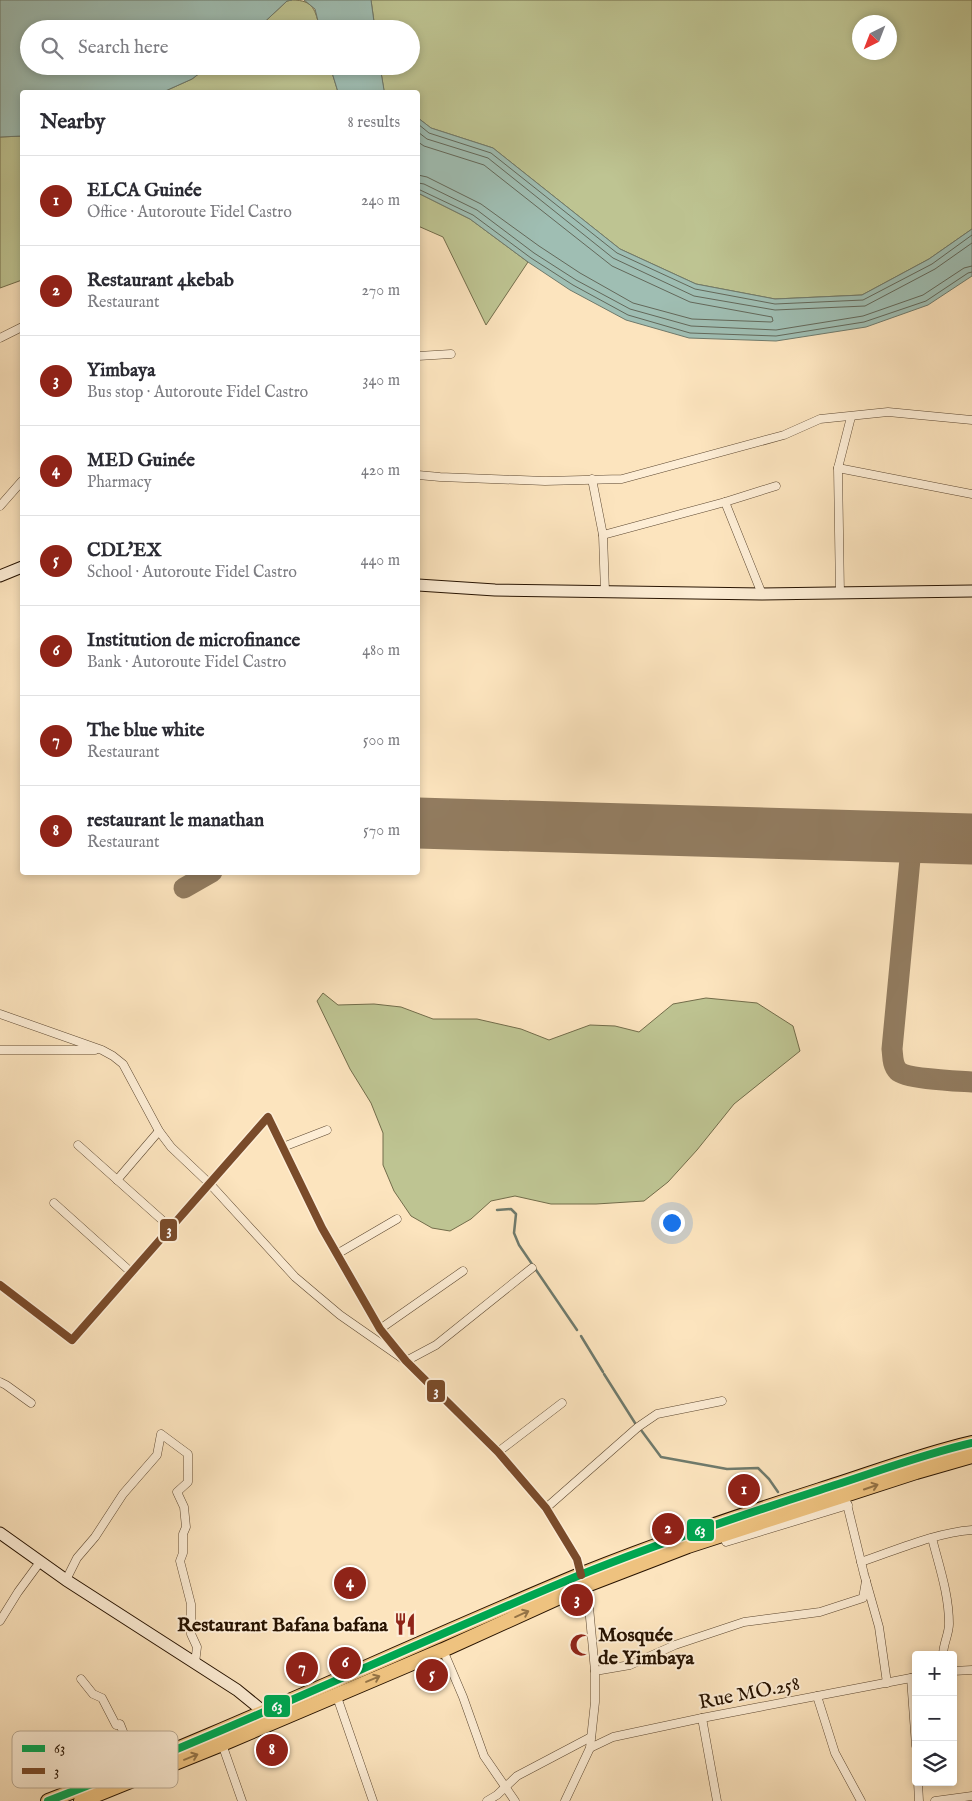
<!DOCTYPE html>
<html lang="en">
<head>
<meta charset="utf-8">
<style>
  body { margin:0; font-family:"IM FELL English",serif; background:#f2f2f3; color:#2b2b33 }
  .controls { position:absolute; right:15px; bottom:15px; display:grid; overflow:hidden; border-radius:5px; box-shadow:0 2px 8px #0003 }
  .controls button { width:45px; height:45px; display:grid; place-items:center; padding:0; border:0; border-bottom:1px solid #e1e1e2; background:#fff; color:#2b2b33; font:25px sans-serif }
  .compass { position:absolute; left:852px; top:15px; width:45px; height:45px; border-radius:50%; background:#fff; box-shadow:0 2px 8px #0003; rotate:222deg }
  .you { position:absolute; left:671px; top:1222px; width:18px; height:18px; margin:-12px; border:4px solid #fff; border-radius:50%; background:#1a73e8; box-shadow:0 0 0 8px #1a73e833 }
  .badge { display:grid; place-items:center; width:32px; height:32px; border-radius:50%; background:#8f2418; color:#fff; font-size:16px; font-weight:700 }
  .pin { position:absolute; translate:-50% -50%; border:2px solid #fff; box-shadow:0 1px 5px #0006 }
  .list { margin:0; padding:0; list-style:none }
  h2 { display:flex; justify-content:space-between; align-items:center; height:65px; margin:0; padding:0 20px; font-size:21px }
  h2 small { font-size:16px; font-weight:400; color:#7c7c81 }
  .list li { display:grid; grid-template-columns:32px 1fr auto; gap:15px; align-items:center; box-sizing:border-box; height:90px; padding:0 20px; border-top:1px solid #e1e1e2 }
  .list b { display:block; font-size:19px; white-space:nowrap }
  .list p { margin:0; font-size:16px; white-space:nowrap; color:#7c7c81 }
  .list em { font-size:16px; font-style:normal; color:#7c7c81 }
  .icon { flex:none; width:28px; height:28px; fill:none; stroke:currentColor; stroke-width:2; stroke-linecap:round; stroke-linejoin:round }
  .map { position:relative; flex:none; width:972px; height:1801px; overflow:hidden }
  .search { position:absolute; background:#fff; box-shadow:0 2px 8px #0003; left:20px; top:20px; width:400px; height:55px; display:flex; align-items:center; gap:12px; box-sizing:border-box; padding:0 18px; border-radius:28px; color:#7c7c81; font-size:19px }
  .panel { position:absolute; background:#fff; box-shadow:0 2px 8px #0003; left:20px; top:90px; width:400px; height:785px; border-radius:5px }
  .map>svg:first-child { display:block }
  .green { fill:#bec492; stroke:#726c4a; fill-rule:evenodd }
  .water { fill:#9fbeb3; stroke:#6f7a6c }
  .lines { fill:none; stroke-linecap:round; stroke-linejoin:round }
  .shore { stroke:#63685a; stroke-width:1 }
  .stream { stroke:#6f7a6c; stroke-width:2.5 }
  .taxiway { stroke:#927c60; stroke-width:21 }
  .runway { stroke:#927c60; stroke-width:51 }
  .street-casing { stroke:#5c4730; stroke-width:9 }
  .secondary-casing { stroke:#271301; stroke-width:13 }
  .highway-casing { stroke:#271301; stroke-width:16 }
  .street { stroke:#fdedd5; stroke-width:8 }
  .secondary { stroke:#fdedd5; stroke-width:11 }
  .highway { stroke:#eec27f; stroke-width:14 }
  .bus-1-casing { stroke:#fdedd5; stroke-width:11 }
  .bus-2-casing { stroke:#fdedd5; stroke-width:11 }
  .bus-1 { stroke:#00a651; stroke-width:8 }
  .bus-2 { stroke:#7a4b2a; stroke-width:8 }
  .oneway { stroke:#947346 }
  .labels { text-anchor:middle; stroke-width:4; stroke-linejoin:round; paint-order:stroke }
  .poi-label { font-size:20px; font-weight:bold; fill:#271301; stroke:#fdedd5; text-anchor:end }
  .street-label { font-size:20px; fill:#271301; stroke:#fdedd5 }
  .key { fill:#fdedd5; stroke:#bdac95; stroke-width:1 }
  .key-label { font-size:14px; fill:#271301 }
  .line-badge { stroke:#fdedd5; stroke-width:2 }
  .badge-label { font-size:14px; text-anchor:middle; font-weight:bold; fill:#fff }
</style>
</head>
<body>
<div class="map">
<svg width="972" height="1801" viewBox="0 0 972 1801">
  <rect width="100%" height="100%" fill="#fce4be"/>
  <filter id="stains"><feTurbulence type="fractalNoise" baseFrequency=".004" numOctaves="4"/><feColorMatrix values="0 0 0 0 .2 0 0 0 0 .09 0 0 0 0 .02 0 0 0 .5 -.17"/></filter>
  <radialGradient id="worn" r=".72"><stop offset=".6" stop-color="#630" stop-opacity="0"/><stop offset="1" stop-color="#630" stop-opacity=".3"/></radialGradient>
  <g class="green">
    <path d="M292 0C314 0 315 10 320 29H257L287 1Z"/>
    <path d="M371 0H972V229L929 259 862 295 775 299 696 284 620 249 493 148 431 128 418 118V92H386L384 91 380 66H411V29H375ZM860 22H890V52H860Z"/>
    <path d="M209 66H330L338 92H163L192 79Z"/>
    <path d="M22 136V280L0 288V137Z"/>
    <path d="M418 193 470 219 528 262 486 325 443 237 418 226Z"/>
    <path d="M323 993 338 1005 374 1004 401 1007 433 1019H477L521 1029 549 1040 590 1025 615 1026 639 1032 673 1004 706 998 757 1003 793 1026 800 1051 734 1104 697 1150 668 1182 644 1201 596 1204H551L515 1196 491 1201 471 1219 450 1231 432 1228 411 1216 394 1191 383 1165V1133L371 1103 350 1069 317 1001Z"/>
  </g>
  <g class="water">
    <path d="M0 0H292L287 1 257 29H29V66H209L192 79 163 92H22V136L0 137Z"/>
    <path d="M304 0H371L375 29H320L315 9Z"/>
    <path d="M330 66H380L384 90 386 92H338Z"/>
    <path d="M418 118 431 128 493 148 620 249 696 284 775 299 862 295 929 259 972 229V276L928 305 866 327 776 341 689 338 626 320 570 290 528 262 470 219 418 193Z"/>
  </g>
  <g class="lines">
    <g class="shore">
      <path d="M418 124 429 133 491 153 617 253 695 289 775 304 863 300 932 264 972 235"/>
      <path d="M418 132 427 139 488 158 613 258 694 296 775 310 865 306 935 269 972 243"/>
      <path d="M418 142 424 146 484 165 612 266 690 302 772 317 773 321 771 322 692 319 633 303 580 273 539 246 481 204 427 177 418 175"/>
      <path d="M418 183 424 184 477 210 534 253 576 280 630 309 691 326 776 330 863 316 923 295 964 268 972 266"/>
      <path d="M418 189 473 215 531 258 573 285 628 315 690 333 776 336 864 322 926 301 968 273 972 272"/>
    </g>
    <g class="stream">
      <path d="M497 1210 511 1209 516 1214 514 1233 519 1245 577 1330"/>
      <path d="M581 1336 603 1372"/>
      <path d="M604 1374 635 1423"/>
      <path d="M641 1430 661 1457 727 1469 758 1468 769 1479 778 1492"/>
    </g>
    <g class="taxiway">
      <path d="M912 838 892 1049C893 1056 892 1065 898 1071 906 1079 958 1081 972 1082"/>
      <path d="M184 888 212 872"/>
    </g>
    <path class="runway" d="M418 823 972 839"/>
    <defs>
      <g id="street">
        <path d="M0 338 22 327"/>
        <path d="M418 356 451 354"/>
        <path d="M851 417 838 468 972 494"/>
        <path d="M838 468 840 594"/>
        <path d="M418 475 440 477 545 481 622 479 784 435 820 419 888 412 972 420"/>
        <path d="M592 479 603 535 605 592"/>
        <path d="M725 502 762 594"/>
        <path d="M0 506 22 481"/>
        <path d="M603 535 725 502 776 486"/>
        <path d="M0 1014 102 1050 113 1056 123 1064 159 1131 171 1147 210 1184 295 1277 340 1315 406 1361 436 1345 532 1268"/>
        <path d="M0 1050H95"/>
        <path d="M78 1145 171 1228"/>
        <path d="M283 1147 327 1130"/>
        <path d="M117 1180 159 1131"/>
        <path d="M54 1203 132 1273"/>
        <path d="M337 1254 397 1219"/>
        <path d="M0 1285 72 1340 268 1117 322 1228 380 1329 406 1361 498 1452 546 1508 577 1559 581 1575"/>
        <path d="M380 1329 463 1271"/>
        <path d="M0 1382 6 1385 31 1403"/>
        <path d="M498 1452 562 1403"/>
        <path d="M845 1496 864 1574 879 1627 887 1683"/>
        <path d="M546 1508 638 1427 657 1414 722 1401"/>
        <path d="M932 1538C939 1566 949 1594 949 1624 949 1634 943 1644 943 1655"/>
        <path d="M726 1542 848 1505"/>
        <path d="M861 1562C897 1550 934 1533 972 1530"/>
        <path d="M66 1580 77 1558 95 1537 123 1494 157 1455 161 1434 188 1454V1482L177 1492 184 1507 186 1527 183 1534V1553L180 1561 191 1604V1634L197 1647 195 1663"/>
        <path d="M0 1621 18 1592 40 1562"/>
        <path d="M443 1650 463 1697 484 1756 515 1801"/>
        <path d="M595 1671 630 1665 675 1645 744 1622 820 1612 863 1598 866 1581"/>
        <path d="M953 1671 972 1670"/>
        <path d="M911 1678 916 1746"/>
        <path d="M81 1679 93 1694 102 1698 116 1725 120 1724 137 1767"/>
        <path d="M336 1694 373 1801"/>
        <path d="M817 1696 835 1753 861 1801"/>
        <path d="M702 1718 717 1801"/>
        <path d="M222 1744 242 1801"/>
        <path d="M590 1748 613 1737 702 1718 916 1677"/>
        <path d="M918 1782 919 1801"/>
        <path d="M487 1801 497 1795 517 1776 591 1737"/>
        <path d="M565 1801 590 1748 595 1702V1671L589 1607 584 1586"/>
        <path d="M935 1801 972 1796"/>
      </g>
      <g id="secondary">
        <path d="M0 576 22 567"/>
        <path d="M418 585 495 590 762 594 972 591"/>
        <path d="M0 1533 66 1580 237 1690 264 1712"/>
      </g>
      <g id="highway">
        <path d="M48 1801C228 1732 402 1649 580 1575 659 1543 739 1516 820 1490 871 1474 920 1455 972 1443"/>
        <path d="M81 1801 222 1744 443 1650 584 1586 688 1546 916 1472 972 1456"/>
      </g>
    </defs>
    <use href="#street" class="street-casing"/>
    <use href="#secondary" class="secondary-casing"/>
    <use href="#highway" class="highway-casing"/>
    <use href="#street" class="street"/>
    <use href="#secondary" class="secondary"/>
    <use href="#highway" class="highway"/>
    <defs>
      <path id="bus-1" d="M48 1801C228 1732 402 1649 580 1575 659 1543 739 1516 820 1490 871 1474 920 1455 972 1443"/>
      <path id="bus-2" d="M0 1285 72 1340 268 1117 322 1228 380 1329 406 1361 498 1452 546 1508 577 1559 581 1575"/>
    </defs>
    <use href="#bus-1" class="bus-1-casing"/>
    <use href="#bus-2" class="bus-2-casing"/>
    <use href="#bus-1" class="bus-1"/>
    <use href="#bus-2" class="bus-2"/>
  </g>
  <defs><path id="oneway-shaft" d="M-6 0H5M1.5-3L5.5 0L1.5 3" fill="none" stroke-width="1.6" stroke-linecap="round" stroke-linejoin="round" transform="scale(1.25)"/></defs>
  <g class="oneway">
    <use href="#oneway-shaft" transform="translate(871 1487) rotate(-19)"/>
    <use href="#oneway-shaft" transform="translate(522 1614) rotate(-24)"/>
    <use href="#oneway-shaft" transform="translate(373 1679) rotate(-23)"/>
    <use href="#oneway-shaft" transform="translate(191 1757) rotate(-22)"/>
  </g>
  <defs>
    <symbol id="restaurant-bare" viewBox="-9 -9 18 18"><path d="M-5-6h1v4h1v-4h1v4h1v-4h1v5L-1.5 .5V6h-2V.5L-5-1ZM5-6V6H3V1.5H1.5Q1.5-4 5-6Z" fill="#8f2418" stroke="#fdedd5" stroke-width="2.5" paint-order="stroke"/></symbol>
    <symbol id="mosque-bare" viewBox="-9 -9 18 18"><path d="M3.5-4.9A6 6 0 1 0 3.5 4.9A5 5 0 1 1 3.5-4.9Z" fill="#8f2418" stroke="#fdedd5" stroke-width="2.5" paint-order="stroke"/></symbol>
  </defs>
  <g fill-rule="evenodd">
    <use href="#restaurant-bare" x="389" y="1608" width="32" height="32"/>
    <use href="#mosque-bare" x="565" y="1629" width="32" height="32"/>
  </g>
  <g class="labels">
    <g class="poi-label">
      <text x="388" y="1631">Restaurant Bafana bafana</text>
      <text x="598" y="1641" text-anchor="start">Mosquée<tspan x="598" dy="23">de Yimbaya</tspan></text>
    </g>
    <g class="street-label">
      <text transform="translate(749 1692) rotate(-11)" y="7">Rue MO.258</text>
    </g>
  </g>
  <rect x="12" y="1731" width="166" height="57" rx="8" class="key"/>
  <rect x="22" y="1745" width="23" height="7" fill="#00a651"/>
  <rect x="22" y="1768" width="23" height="6" fill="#7a4b2a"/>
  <g class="key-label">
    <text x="54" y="1753">63</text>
    <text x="54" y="1776">3</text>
  </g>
  <g class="line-badge">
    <rect x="159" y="1218" width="19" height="24" rx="5" fill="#7a4b2a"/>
    <rect x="426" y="1379" width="20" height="24" rx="5" fill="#7a4b2a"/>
    <rect x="686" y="1518" width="29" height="24" rx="5" fill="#00a651"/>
    <rect x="263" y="1694" width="28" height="24" rx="5" fill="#00a651"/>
  </g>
  <g class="badge-label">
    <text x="169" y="1235">3</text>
    <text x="436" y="1396">3</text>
    <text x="700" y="1535">63</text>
    <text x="277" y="1711">63</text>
  </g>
  <rect width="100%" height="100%" filter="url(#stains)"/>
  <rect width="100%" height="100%" fill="url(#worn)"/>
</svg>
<div class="controls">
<button>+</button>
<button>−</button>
<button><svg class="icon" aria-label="layers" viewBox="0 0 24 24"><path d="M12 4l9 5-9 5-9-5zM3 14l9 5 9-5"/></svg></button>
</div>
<svg class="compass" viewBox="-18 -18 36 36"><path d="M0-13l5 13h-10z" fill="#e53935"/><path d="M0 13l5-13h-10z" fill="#7c7c81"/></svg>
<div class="you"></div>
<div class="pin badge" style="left:744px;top:1490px">1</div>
<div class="pin badge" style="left:668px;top:1529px">2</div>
<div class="pin badge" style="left:577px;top:1600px">3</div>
<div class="pin badge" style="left:350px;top:1583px">4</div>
<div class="pin badge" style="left:432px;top:1675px">5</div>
<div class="pin badge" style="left:345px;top:1663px">6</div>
<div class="pin badge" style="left:302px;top:1668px">7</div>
<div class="pin badge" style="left:272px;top:1750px">8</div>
<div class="search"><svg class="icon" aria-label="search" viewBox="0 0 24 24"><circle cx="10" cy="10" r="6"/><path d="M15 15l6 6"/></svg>Search here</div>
<section class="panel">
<h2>Nearby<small>8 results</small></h2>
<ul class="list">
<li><span class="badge">1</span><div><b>ELCA Guinée</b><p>Office · Autoroute Fidel Castro</p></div><em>240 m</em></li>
<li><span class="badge">2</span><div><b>Restaurant 4kebab</b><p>Restaurant</p></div><em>270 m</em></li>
<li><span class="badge">3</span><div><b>Yimbaya</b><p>Bus stop · Autoroute Fidel Castro</p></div><em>340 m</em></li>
<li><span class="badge">4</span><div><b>MED Guinée</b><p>Pharmacy</p></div><em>420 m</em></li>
<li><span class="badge">5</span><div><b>CDL'EX</b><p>School · Autoroute Fidel Castro</p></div><em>440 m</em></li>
<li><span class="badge">6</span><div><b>Institution de microfinance</b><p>Bank · Autoroute Fidel Castro</p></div><em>480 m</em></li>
<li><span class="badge">7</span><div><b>The blue white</b><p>Restaurant</p></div><em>500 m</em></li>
<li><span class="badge">8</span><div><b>restaurant le manathan</b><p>Restaurant</p></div><em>570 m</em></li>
</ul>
</section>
</div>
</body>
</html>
